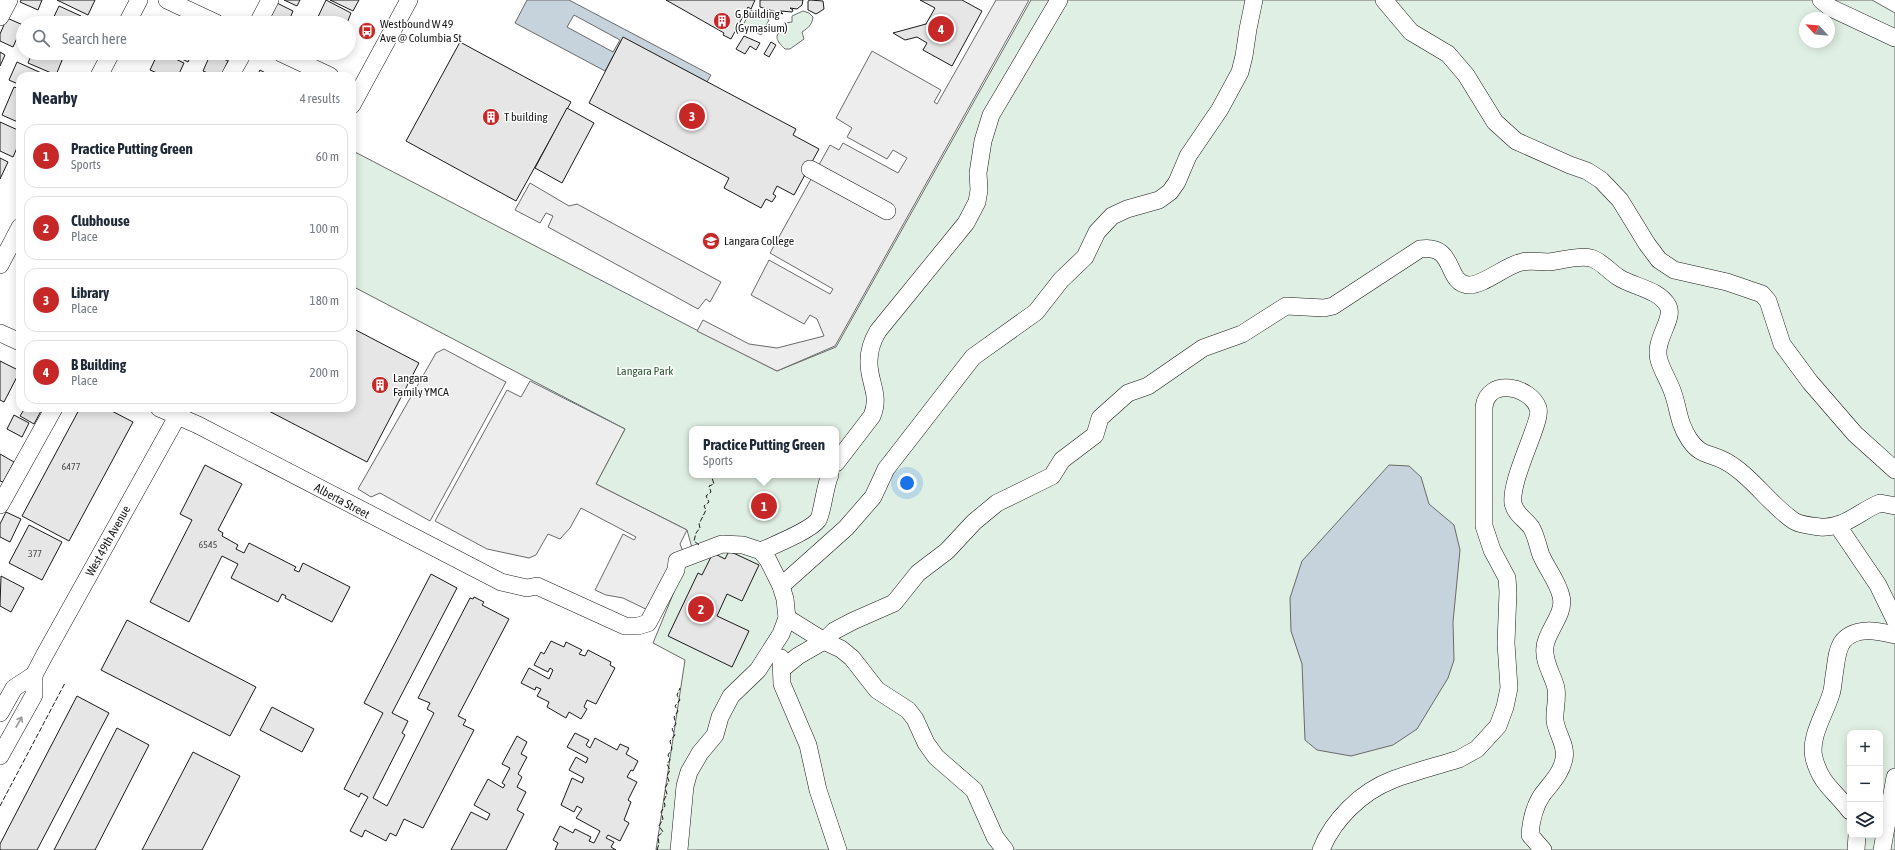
<!DOCTYPE html>
<html lang="en">
<head>
<meta charset="utf-8">
<style>
  body { margin:0; font-family:"Asap Condensed",sans-serif; background:#f6f6f7; color:#1f2937 }
  .controls { position:absolute; right:12px; bottom:12px; display:grid; overflow:hidden; border-radius:8px; box-shadow:0 2px 10px #0003 }
  .controls button { width:36px; height:36px; display:grid; place-items:center; padding:0; border:0; border-bottom:1px solid #e0e1e3; background:#fff; color:#1f2937; font:20px sans-serif }
  .compass { position:absolute; left:1799px; top:12px; width:36px; height:36px; border-radius:50%; background:#fff; box-shadow:0 2px 10px #0003; rotate:296deg }
  .you { position:absolute; left:907px; top:483px; width:14px; height:14px; margin:-10px; border:3px solid #fff; border-radius:50%; background:#1a73e8; box-shadow:0 0 0 6px #1a73e833 }
  .badge { display:grid; place-items:center; width:26px; height:26px; border-radius:50%; background:#c62828; color:#fff; font-size:13px; font-weight:700 }
  .pin { position:absolute; translate:-50% -50%; border:2px solid #fff; box-shadow:0 1px 4px #0006 }
  .popup { position:absolute; left:689px; top:426px; width:150px; height:52px; box-sizing:border-box; display:grid; place-content:center; border-radius:8px; background:#fff; filter:drop-shadow(0 1px 3px #0005); font-size:13px; white-space:nowrap; color:#747a83 }
  .popup b { font-size:15px; color:#1f2937 }
  .popup::after { content:''; position:absolute; left:50%; top:100%; margin-left:-8px; border:8px solid transparent; border-top-color:#fff }
  .list { margin:0; padding:0; list-style:none }
  h2 { display:flex; justify-content:space-between; align-items:center; height:52px; margin:0; padding:0 16px; font-size:17px }
  h2 small { font-size:13px; font-weight:400; color:#747a83 }
  .list li { display:grid; grid-template-columns:26px 1fr auto; gap:12px; align-items:center; box-sizing:border-box; height:64px; margin:0 8px 8px; padding:0 8px; border:1px solid #e0e1e3; border-radius:12px }
  .list b { display:block; font-size:15px; white-space:nowrap }
  .list p { margin:0; font-size:13px; white-space:nowrap; color:#747a83 }
  .list em { font-size:13px; font-style:normal; color:#747a83 }
  .icon { flex:none; width:22px; height:22px; fill:none; stroke:currentColor; stroke-width:2; stroke-linecap:round; stroke-linejoin:round }
  .map { position:relative; flex:none; width:1895px; height:850px; overflow:hidden }
  .search { position:absolute; background:#fff; box-shadow:0 2px 10px #0003; left:16px; top:16px; width:340px; height:44px; display:flex; align-items:center; gap:10px; box-sizing:border-box; padding:0 14px; border-radius:22px; color:#747a83; font-size:15px }
  .panel { position:absolute; background:#fff; box-shadow:0 2px 10px #0003; left:16px; top:72px; width:340px; height:340px; border-radius:12px }
  .map>svg:first-child { display:block }
  .green { fill:#e0efe3; stroke:#6a6a6a; fill-rule:evenodd }
  .parking { fill:#ededed; stroke:#6a6a6a }
  .water { fill:#c6d2dc; stroke:#6a6a6a; fill-rule:evenodd }
  .building { fill:#e6e6e6; stroke:#1a1a1a }
  .lines { fill:none; stroke-linecap:round; stroke-linejoin:round }
  .minor-casing { stroke:#1a1a1a; stroke-width:18 }
  .minor { stroke:#fff; stroke-width:17 }
  .fence { stroke:#1a1a1a; stroke-width:1; stroke-dasharray:5 2; stroke-linecap:butt }
  .oneway { stroke:#989898 }
  .labels { text-anchor:middle; stroke-width:3; stroke-linejoin:round; paint-order:stroke }
  .number-label { font-size:10px; fill:#4d4d4d }
  .poi-label { font-size:12px; fill:#1a1a1a; stroke:#fff; text-anchor:start }
  .park-label { font-size:12px; fill:#2b5a34; stroke:#fff }
  .street-label { font-size:12px; fill:#1a1a1a; stroke:#fff }
</style>
</head>
<body>
<div class="map">
<svg width="1895" height="850" viewBox="0 0 1895 850">
  <rect width="100%" height="100%" fill="#fff"/>
  <g class="green">
    <path d="M1031 0H1872L1895 13V850H656L685 660 653 643 692 548 687 530 596 484 625 429 352 286V158L355 152 708 336 777 371 836 347ZM1805 18H1829V42H1805ZM692 429H836V475H692ZM1850 733H1880V835H1850Z"/>
    <path d="M751 10 769 20 761 35 743 25Z"/>
    <path d="M803 11 809 13 813 17C812 25 808 28 802 32L804 39 790 49H785C779 43 772 36 782 31V27L785 23 792 22V16Z"/>
  </g>
  <g class="parking">
    <path d="M996 0H1029L835 346 777 371 697 331 703 320 749 344 777 348 824 336 817 319 810 315 804 324 751 295 769 260 830 294 833 289 770 253 830 145 839 150 843 143 898 173 907 158 893 150 887 159 847 137 852 128 836 118 872 51 941 90 934 102 937 104Z"/>
    <path d="M530 183 569 206 577 204 721 282 710 302 706 299 698 309 548 227 553 216 546 213 540 223 515 210Z"/>
    <path d="M444 349 506 382 430 521 380 493 371 497 358 489 436 353Z"/>
    <path d="M530 381 625 429 596 484 687 530 680 544 685 556 660 616 623 598 606 595 595 590 623 534 634 540 636 537 581 508 570 528 560 539 548 534 536 555 529 558 487 549 435 521 507 390 521 397Z"/>
  </g>
  <g class="water">
    <path d="M527 0H569L711 75 707 82 623 38 605 71 515 23ZM574 15 620 40 613 52 567 27Z"/>
    <path d="M1389 465 1409 466 1421 477 1429 504 1454 525 1460 550 1453 622 1454 660 1448 678 1417 729 1393 745 1351 756 1317 750 1305 740 1302 664 1291 631 1290 598 1302 561Z"/>
  </g>
  <g class="building">
    <path d="M21 0H42L38 10 20 2Z"/>
    <path d="M57 0H95L88 15Z"/>
    <path d="M284 0H300L297 6Z"/>
    <path d="M326 0 351 13 347 23H325L317 19Z"/>
    <path d="M330 0H359L353 11Z"/>
    <path d="M666 0H755L751 9 748 7 731 39 723 35 724 33Z"/>
    <path d="M760 0H803L802 5 797 9 790 8 793 10 792 12 780 11 783 14 760 7Z"/>
    <path d="M810 0 823 1 824 9 816 14 808 10V1Z"/>
    <path d="M920 0H962L982 11 952 66 923 50 927 43 917 37 905 40 893 33 926 24 935 8Z"/>
    <path d="M277 3 293 11 288 23H279L270 19Z"/>
    <path d="M59 6 81 16 78 23H51Z"/>
    <path d="M7 18 23 25 13 47 0 41V34Z"/>
    <path d="M744 36 760 43 756 50 750 46 745 54 736 49Z"/>
    <path d="M623 37 796 129 793 135 819 149 794 195 777 186 773 194 776 196 772 202 766 199 761 208 724 188 729 178 589 103Z"/>
    <path d="M460 42 571 102 516 201 406 141Z"/>
    <path d="M771 42 776 45 769 57 764 54Z"/>
    <path d="M0 52 5 55 0 66Z"/>
    <path d="M32 53H65L56 75 28 63Z"/>
    <path d="M158 53H163L184 63 178 76H164L150 70Z"/>
    <path d="M170 53H192L188 62Z"/>
    <path d="M211 53 228 61 221 76H215L203 71Z"/>
    <path d="M17 62 48 76H20V85L9 80Z"/>
    <path d="M260 70 271 76H257Z"/>
    <path d="M14 87 20 89V123L2 115Z"/>
    <path d="M567 108 594 123 562 183 535 168Z"/>
    <path d="M0 122 20 131V141L13 157 0 151Z"/>
    <path d="M0 158 8 162 0 179Z"/>
    <path d="M352 328 419 363 367 462 263 408H352Z"/>
    <path d="M0 361 20 371 4 402 0 400Z"/>
    <path d="M25 408H36L41 411 34 424 20 416Z"/>
    <path d="M80 408H106L133 422 69 541 22 516Z"/>
    <path d="M14 415 29 423 22 437 7 429Z"/>
    <path d="M0 454 14 462 3 482 0 481Z"/>
    <path d="M205 465 242 484 218 530 223 533 222 536 238 545 236 549 244 553 249 543 296 567 294 570 299 572 303 563 350 587 332 622 285 598 286 596 282 594 278 602 231 578 238 564 222 556 189 622 150 602 192 520 180 514Z"/>
    <path d="M6 512 21 519 10 542 0 537V524Z"/>
    <path d="M29 525 62 542 42 580 9 563Z"/>
    <path d="M729 551 759 565 742 601 727 594 717 616 749 631 732 667 668 636 698 573 702 575 713 553 725 559Z"/>
    <path d="M431 574 457 588 392 713 408 721 402 733 405 735 373 798 387 806 434 713 427 709 430 703 418 698 470 598 473 599 474 597 484 602 482 605 509 619 458 716 466 720 463 725 474 730 423 828 404 819 396 836 390 833 386 841 365 830 362 837 350 831 368 797 361 793 359 797 344 789 383 713 364 703Z"/>
    <path d="M1 576 24 588 11 612 0 606Z"/>
    <path d="M127 620 256 687 230 736 101 670Z"/>
    <path d="M551 641 564 647 566 642 582 650 579 654 585 656 588 650 611 662 610 665 615 668 596 704 587 700 584 707 587 709 581 719 569 712 566 718 547 707 549 702 537 696 541 689 536 687 535 690 521 683 529 668 549 679 553 670 550 668 548 672 534 665 541 652 544 654Z"/>
    <path d="M77 696 109 713 37 850H0V844Z"/>
    <path d="M272 707 314 729 302 752 260 730Z"/>
    <path d="M117 728 149 745 95 850H54Z"/>
    <path d="M575 733 589 740 586 745 590 748 595 738 617 750 620 744 629 748 626 754 638 761 633 771 631 770 627 777 637 782 628 800 631 802 624 820 629 823 620 841 608 835 606 838 614 842 611 847 616 850H555L558 843 553 840 560 826 573 833 575 829 591 837 589 841 594 843 600 831 576 818 582 809 577 806 574 812 561 805 572 778 582 783 584 778 569 770 576 757 586 763 588 758 567 747Z"/>
    <path d="M517 736 527 742 521 754 527 757 518 774 522 777 517 787 526 792 517 810 524 814 506 850H451L471 812 487 820 490 814 474 805 488 779 503 788 505 785 502 783 510 768 502 764Z"/>
    <path d="M193 752 240 776 202 850H142Z"/>
  </g>
  <g class="lines">
    <defs>
      <g id="minor">
        <path d="M167 0 216 23"/>
        <path d="M1384 0 1411 32 1448 54 1466 75 1495 122 1516 141 1570 165 1587 171 1601 180 1620 200 1647 244 1659 260 1674 270 1727 282 1762 294 1768 301 1782 344 1810 382 1855 434 1895 470"/>
        <path d="M1821 0 1831 8 1895 38"/>
        <path d="M0 17 9 0"/>
        <path d="M127 23 139 0"/>
        <path d="M258 23 270 0"/>
        <path d="M281 53 330 76"/>
        <path d="M99 76 111 53"/>
        <path d="M230 76 243 53"/>
        <path d="M352 105 409 0"/>
        <path d="M810 169 887 211"/>
        <path d="M0 265 20 227"/>
        <path d="M0 333 20 342"/>
        <path d="M159 408 198 425 501 582 527 588 537 586 625 626H638L648 623 676 570 677 561 722 544 743 545 761 551 768 560 781 586 785 599 787 618 781 634 758 670 731 696 720 717 715 735 700 753 689 772 685 786 679 850"/>
        <path d="M836 463 872 416C879 399 873 389 870 373 867 357 870 344 878 331L966 223 977 202 979 190 978 173 983 141 991 115 1059 0"/>
        <path d="M0 505 54 408"/>
        <path d="M1842 524V532L1878 585 1895 620"/>
        <path d="M761 551C774 545 811 530 818 520 822 515 825 485 830 475"/>
        <path d="M781 586 846 528 873 497 886 469 973 357 1036 312 1061 280 1085 257 1097 232 1112 216 1127 209 1159 200 1170 192 1177 182 1188 156 1220 109 1240 72 1244 56 1248 29 1254 0"/>
        <path d="M787 618 824 641 841 649 852 658 877 690 908 710 915 719 926 743 936 757 974 790 995 837 1005 850"/>
        <path d="M781 658 782 684 808 745 818 790 838 850"/>
        <path d="M782 669 798 656 824 641 834 631 853 621 894 603 918 573 947 551 974 522 997 503 1052 476 1062 460 1095 435 1100 418 1128 393 1148 386 1203 348 1242 334 1286 306 1324 308 1333 306 1420 249C1456 243 1445 283 1468 285 1483 286 1506 265 1522 262 1530 260 1539 262 1548 262 1562 261 1577 255 1591 258 1601 261 1609 271 1618 277 1633 287 1659 289 1668 306 1675 319 1653 340 1659 360 1662 371 1669 381 1673 393 1679 410 1678 422 1689 439 1700 456 1710 453 1725 461 1751 475 1770 505 1794 521 1800 525 1813 526 1820 527 1844 529 1860 511 1880 503L1895 506"/>
        <path d="M0 713 14 688 34 675"/>
        <path d="M0 756 34 695V675L44 656 182 408"/>
        <path d="M1850 811C1835 791 1821 785 1814 758 1809 737 1825 714 1831 694 1833 689 1833 682 1834 676 1836 666 1836 650 1843 641 1856 626 1878 631 1895 635"/>
        <path d="M1321 850C1333 820 1361 792 1392 780 1413 772 1437 766 1459 759L1477 749 1498 726 1505 707 1509 688 1506 643 1508 592 1507 578 1492 550 1484 526V407C1488 377 1530 386 1538 408 1543 420 1510 478 1513 503 1515 514 1525 519 1531 527 1536 535 1538 547 1541 555 1547 569 1558 582 1561 596 1566 614 1546 631 1545 647 1543 662 1553 675 1556 688 1558 699 1554 711 1555 721 1557 734 1567 746 1564 759 1561 774 1551 783 1542 795 1534 807 1531 821 1530 835L1543 850"/>
        <path d="M1856 850 1857 835"/>
        <path d="M1882 850 1895 777"/>
      </g>
    </defs>
    <use href="#minor" class="minor-casing"/>
    <use href="#minor" class="minor"/>
    <g class="fence">
      <path d="M726 429 730 427"/>
      <path d="M699 545 694 541 696 533 700 528 699 524 706 510 704 506 709 502 706 496 711 492 709 486 714 484 712 478 716 475"/>
      <path d="M0 806 65 683"/>
      <path d="M657 850 659 844 658 836 663 832 659 826 663 819 661 812 665 806 664 800 667 794 665 788 669 781 667 776 670 770 667 764 670 760 668 755 672 749 670 741 675 735 672 729 676 724 674 717 678 711 675 706 680 700 677 695 680 688"/>
    </g>
  </g>
  <defs><path id="oneway-shaft" d="M-6 0H5M1.5-3L5.5 0L1.5 3" fill="none" stroke-width="1.6" stroke-linecap="round" stroke-linejoin="round"/></defs>
  <use class="oneway" href="#oneway-shaft" transform="translate(19 722) rotate(-61)"/>
  <defs>
    <symbol id="building-disc" viewBox="-11 -11 22 22"><circle r="9.5" fill="#c62828" stroke="#fff"/><path d="M-4-6H4V6H1V3H-1V6H-4ZM-2.5-4.3h1.7v1.8h-1.7ZM.8-4.3h1.7v1.8H.8ZM-2.5-1h1.7V.8h-1.7ZM.8-1h1.7V.8H.8Z" fill="#fff"/></symbol>
    <symbol id="bus-disc" viewBox="-11 -11 22 22"><circle r="9.5" fill="#c62828" stroke="#fff"/><path d="M-5-6H5V4H4V6H2V4H-2V6H-4V4H-5ZM-3.5-4V0h7V-4ZM-3.5 1.2v1.5H-2V1.2ZM2 1.2v1.5H3.5V1.2Z" fill="#fff"/></symbol>
    <symbol id="university-disc" viewBox="-11 -11 22 22"><circle r="9.5" fill="#c62828" stroke="#fff"/><path d="M0-5L7-2L0 1L-7-2ZM-4 1L0 2.5L4 1V4Q0 6-4 4Z" fill="#fff"/></symbol>
  </defs>
  <g fill-rule="evenodd">
    <use href="#building-disc" x="712" y="11" width="20" height="20"/>
    <use href="#bus-disc" x="357" y="21" width="20" height="20"/>
    <use href="#building-disc" x="481" y="107" width="20" height="20"/>
    <use href="#university-disc" x="701" y="231" width="20" height="20"/>
    <use href="#building-disc" x="370" y="375" width="20" height="20"/>
  </g>
  <g class="labels">
    <g class="number-label">
      <text x="71" y="470">6477</text>
      <text x="208" y="548">6545</text>
      <text x="35" y="557">377</text>
    </g>
    <g class="poi-label">
      <text x="735" y="18">G Building<tspan x="735" dy="14">(Gymasium)</tspan></text>
      <text x="380" y="28">Westbound W 49<tspan x="380" dy="14">Ave @ Columbia St</tspan></text>
      <text x="504" y="121">T building</text>
      <text x="724" y="245">Langara College</text>
      <text x="393" y="382">Langara<tspan x="393" dy="14">Family YMCA</tspan></text>
    </g>
    <g class="park-label">
      <text x="645" y="375">Langara Park</text>
    </g>
    <g class="street-label">
      <text transform="translate(342 501) rotate(28)" y="4">Alberta Street</text>
      <text transform="translate(108 541) rotate(-61)" y="4">West 49th Avenue</text>
    </g>
  </g>
</svg>
<div class="controls">
<button>+</button>
<button>−</button>
<button><svg class="icon" aria-label="layers" viewBox="0 0 24 24"><path d="M12 4l9 5-9 5-9-5zM3 14l9 5 9-5"/></svg></button>
</div>
<svg class="compass" viewBox="-18 -18 36 36"><path d="M0-13l5 13h-10z" fill="#e53935"/><path d="M0 13l5-13h-10z" fill="#747a83"/></svg>
<div class="you"></div>
<div class="pin badge" style="left:764px;top:506px">1</div>
<div class="popup"><b>Practice Putting Green</b>Sports</div>
<div class="pin badge" style="left:701px;top:609px">2</div>
<div class="pin badge" style="left:692px;top:116px">3</div>
<div class="pin badge" style="left:941px;top:29px">4</div>
<div class="search"><svg class="icon" aria-label="search" viewBox="0 0 24 24"><circle cx="10" cy="10" r="6"/><path d="M15 15l6 6"/></svg>Search here</div>
<section class="panel">
<h2>Nearby<small>4 results</small></h2>
<ul class="list">
<li><span class="badge">1</span><div><b>Practice Putting Green</b><p>Sports</p></div><em>60 m</em></li>
<li><span class="badge">2</span><div><b>Clubhouse</b><p>Place</p></div><em>100 m</em></li>
<li><span class="badge">3</span><div><b>Library</b><p>Place</p></div><em>180 m</em></li>
<li><span class="badge">4</span><div><b>B Building</b><p>Place</p></div><em>200 m</em></li>
</ul>
</section>
</div>
</body>
</html>
